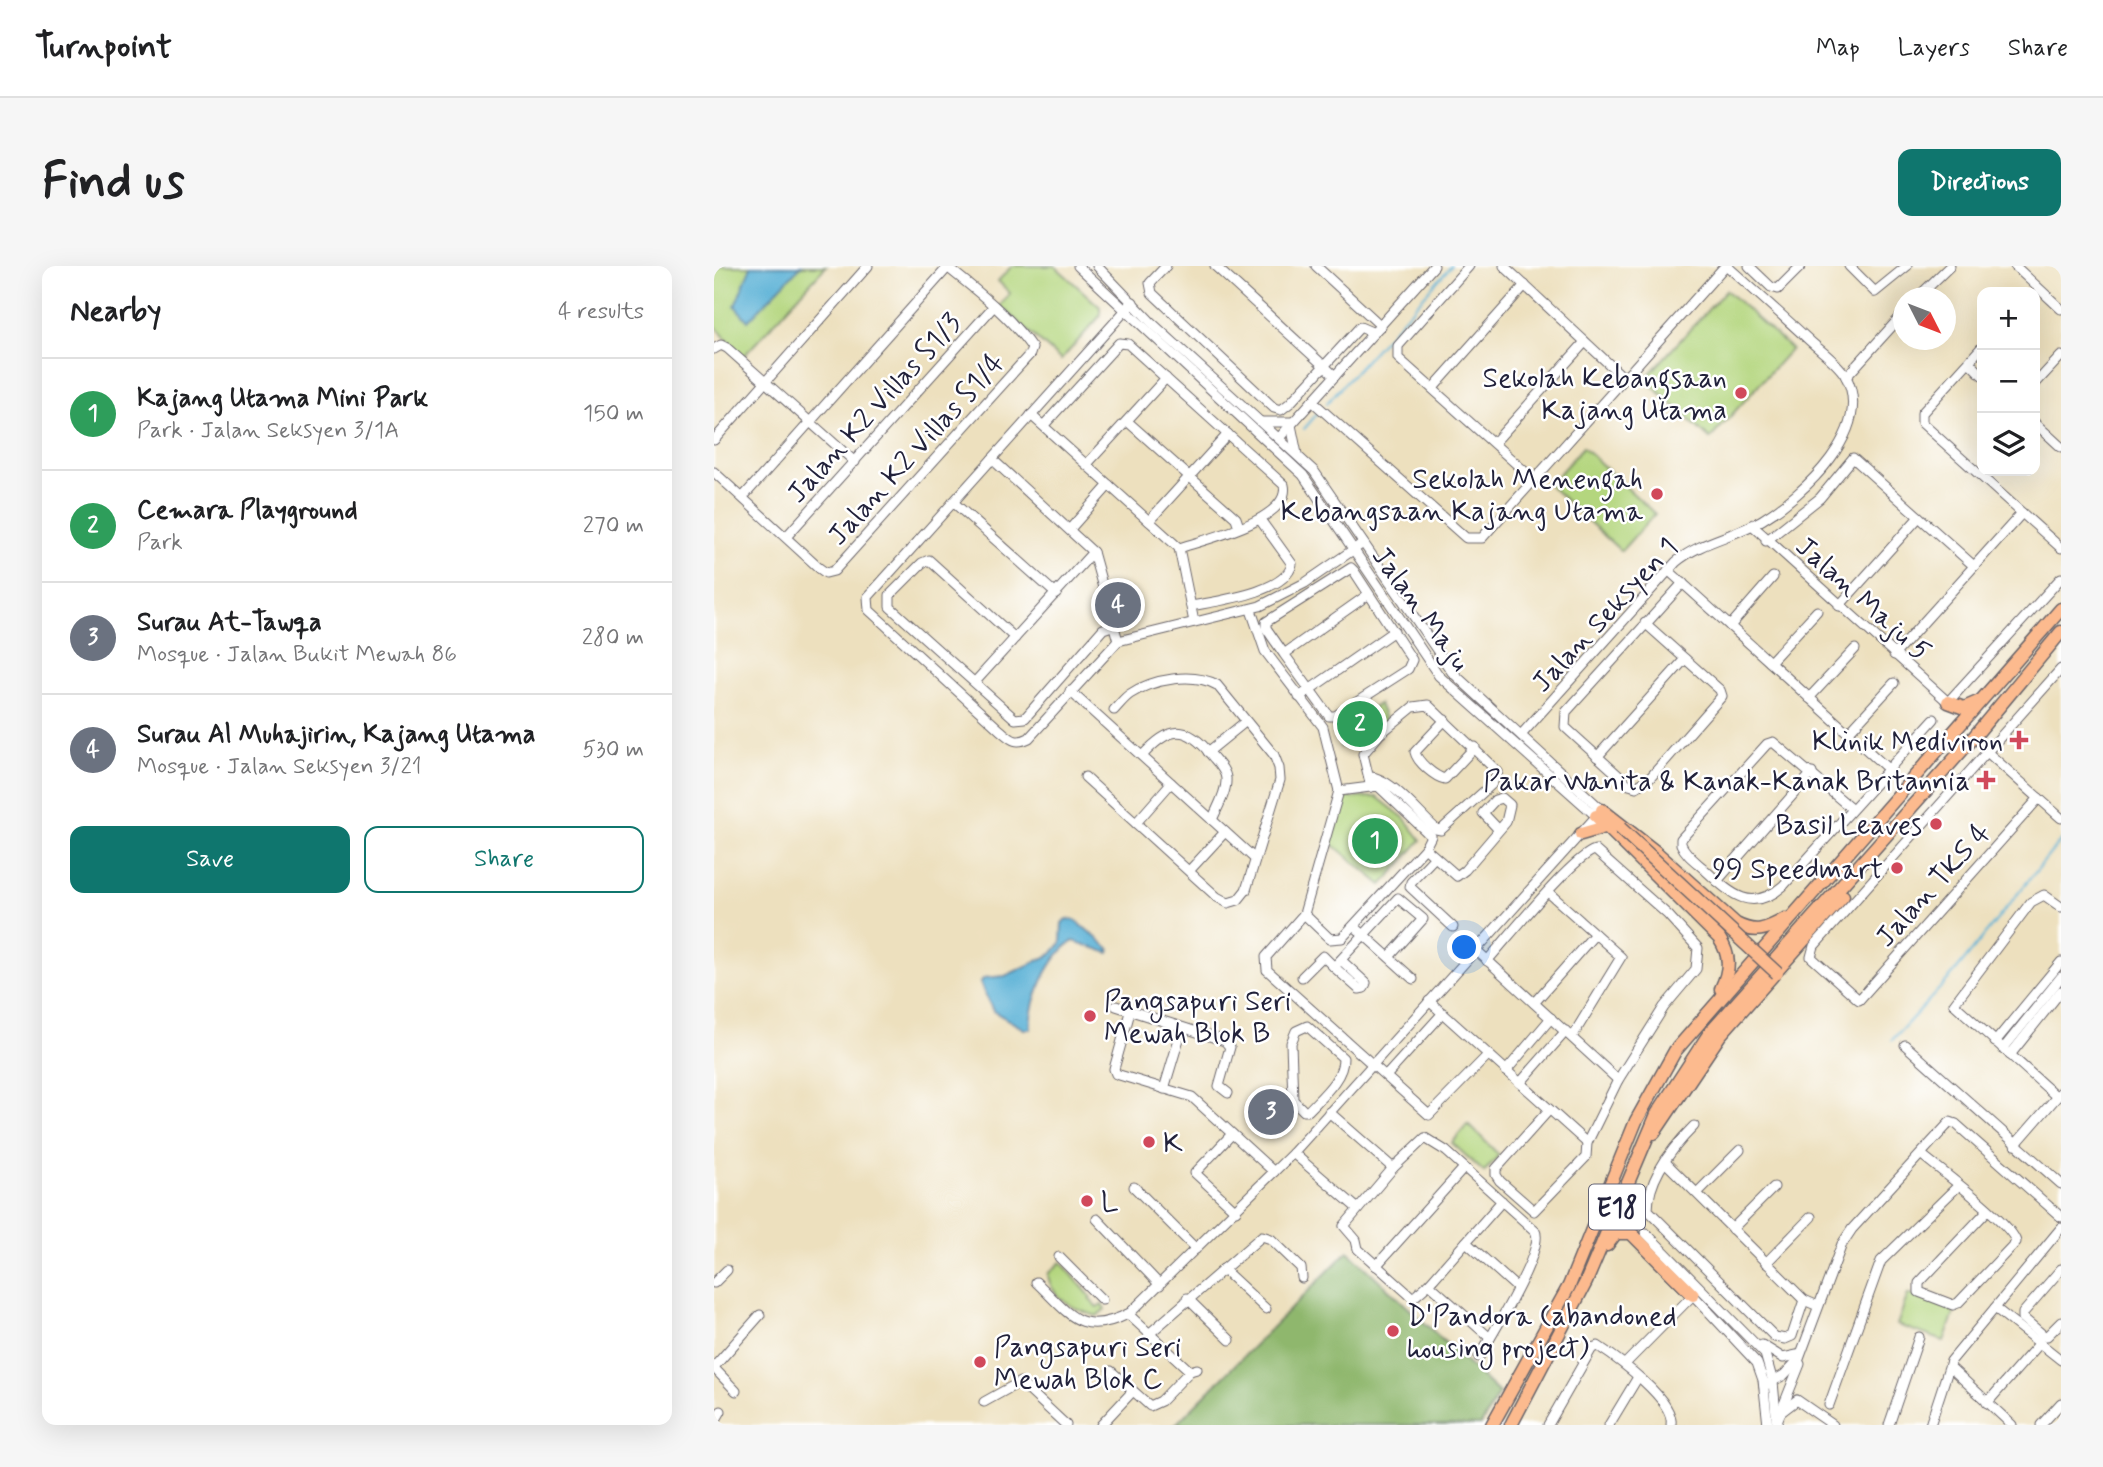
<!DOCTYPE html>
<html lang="en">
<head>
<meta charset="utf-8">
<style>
  body { margin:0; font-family:Mynerve,sans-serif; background:#f6f6f6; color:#202124 }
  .controls { position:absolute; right:21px; top:21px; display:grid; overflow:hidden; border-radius:14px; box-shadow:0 7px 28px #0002 }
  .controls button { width:63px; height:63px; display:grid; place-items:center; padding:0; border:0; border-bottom:2px solid #e0e0e0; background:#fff; color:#202124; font:35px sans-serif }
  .compass { position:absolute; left:1179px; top:21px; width:63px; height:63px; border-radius:50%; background:#fff; box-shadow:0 7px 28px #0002; rotate:132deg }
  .you { position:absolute; left:751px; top:682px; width:24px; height:24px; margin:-18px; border:5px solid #fff; border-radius:50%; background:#1a73e8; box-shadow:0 0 0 10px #1a73e833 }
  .badge { display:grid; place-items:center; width:46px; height:46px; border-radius:50%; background:#0f766e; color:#fff; font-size:23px; font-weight:700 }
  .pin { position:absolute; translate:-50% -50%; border:4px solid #fff; box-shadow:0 2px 7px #0006 }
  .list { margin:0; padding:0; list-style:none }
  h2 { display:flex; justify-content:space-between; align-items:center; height:91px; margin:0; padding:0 28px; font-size:30px }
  h2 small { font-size:23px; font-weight:400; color:#757577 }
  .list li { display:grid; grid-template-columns:46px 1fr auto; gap:21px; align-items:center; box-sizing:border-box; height:112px; padding:0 28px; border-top:2px solid #e0e0e0 }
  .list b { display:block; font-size:26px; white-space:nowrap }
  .list p { margin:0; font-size:23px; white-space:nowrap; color:#757577 }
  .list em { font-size:23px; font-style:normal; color:#757577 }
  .actions { display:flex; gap:14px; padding:21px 28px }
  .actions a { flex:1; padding:16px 0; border:2px solid #0f766e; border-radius:14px; text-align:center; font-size:24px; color:#0f766e }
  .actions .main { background:#0f766e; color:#fff }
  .icon { flex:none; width:38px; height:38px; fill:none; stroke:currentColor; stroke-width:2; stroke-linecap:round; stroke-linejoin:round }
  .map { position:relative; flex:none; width:1347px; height:1159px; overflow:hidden; border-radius:14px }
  header { display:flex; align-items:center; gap:42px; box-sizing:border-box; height:98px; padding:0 35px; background:#fff; border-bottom:2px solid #e0e0e0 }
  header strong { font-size:33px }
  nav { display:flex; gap:38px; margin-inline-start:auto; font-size:24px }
  .intro { display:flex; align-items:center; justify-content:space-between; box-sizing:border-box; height:168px; padding:0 42px }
  h1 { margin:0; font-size:49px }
  .button { padding:18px 32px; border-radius:14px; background:#0f766e; color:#fff; font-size:24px; font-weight:700 }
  main { display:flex; gap:42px; padding:0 42px }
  aside { flex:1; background:#fff; border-radius:14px; box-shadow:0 7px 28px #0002 }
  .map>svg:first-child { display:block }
  .green { fill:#b4d67e; stroke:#6b7c5c; stroke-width:2 }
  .forest { fill:#8fb76d; stroke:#586c54; stroke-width:2 }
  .water { fill:#58b0d5; stroke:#3d6988; stroke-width:2 }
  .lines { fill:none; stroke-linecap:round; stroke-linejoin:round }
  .stream { stroke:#58b0d5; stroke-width:2 }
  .minor-casing { stroke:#696469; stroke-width:11 }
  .highway-casing { stroke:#696469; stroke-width:15 }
  .minor { stroke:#fff; stroke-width:9 }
  .highway { stroke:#fcba8e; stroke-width:12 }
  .highway-bridge-casing { stroke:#696469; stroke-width:15; stroke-linecap:butt }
  .highway-bridge { stroke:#fcba8e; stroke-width:12 }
  .poi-dot { fill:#d1495b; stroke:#fff; stroke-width:2.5 }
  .labels { text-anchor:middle; stroke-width:5; stroke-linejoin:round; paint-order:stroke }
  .shield { fill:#fff; stroke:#646476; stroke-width:2 }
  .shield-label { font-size:26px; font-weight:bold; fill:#22223b }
  .poi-label { font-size:28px; fill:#22223b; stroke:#fff; text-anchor:end }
  .street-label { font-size:28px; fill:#22223b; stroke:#fff }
</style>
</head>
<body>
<header>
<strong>Turnpoint</strong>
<nav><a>Map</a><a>Layers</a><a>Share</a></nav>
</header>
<div class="intro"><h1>Find us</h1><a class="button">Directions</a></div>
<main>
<aside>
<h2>Nearby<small>4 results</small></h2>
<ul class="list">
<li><span class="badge" style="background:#2e9e5b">1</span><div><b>Kajang Utama Mini Park</b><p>Park · Jalan Seksyen 3/1A</p></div><em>150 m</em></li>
<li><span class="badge" style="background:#2e9e5b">2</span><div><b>Cemara Playground</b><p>Park</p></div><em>270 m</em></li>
<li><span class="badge" style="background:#6b7280">3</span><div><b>Surau At-Tawqa</b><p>Mosque · Jalan Bukit Mewah 86</p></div><em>280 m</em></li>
<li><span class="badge" style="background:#6b7280">4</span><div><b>Surau Al Muhajirin, Kajang Utama</b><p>Mosque · Jalan Seksyen 3/21</p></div><em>530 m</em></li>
</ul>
<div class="actions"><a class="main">Save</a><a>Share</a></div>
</aside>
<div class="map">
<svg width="1347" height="1159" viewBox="0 0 1347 1159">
  <rect width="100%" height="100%" fill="#fff"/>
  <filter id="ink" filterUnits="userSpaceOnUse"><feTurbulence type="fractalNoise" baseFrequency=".0143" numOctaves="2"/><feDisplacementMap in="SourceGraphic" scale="14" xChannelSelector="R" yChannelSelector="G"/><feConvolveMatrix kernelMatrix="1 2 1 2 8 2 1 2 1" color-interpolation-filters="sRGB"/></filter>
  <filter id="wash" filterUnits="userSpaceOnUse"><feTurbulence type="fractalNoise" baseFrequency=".00686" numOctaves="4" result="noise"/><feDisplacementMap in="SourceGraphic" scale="28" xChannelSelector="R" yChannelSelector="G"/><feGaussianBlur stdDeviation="1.57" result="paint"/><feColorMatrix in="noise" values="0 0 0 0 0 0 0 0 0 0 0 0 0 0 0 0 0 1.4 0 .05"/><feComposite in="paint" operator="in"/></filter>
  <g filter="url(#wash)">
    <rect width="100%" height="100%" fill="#ede0be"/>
    <g class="green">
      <path d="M5 0H112L29 91 0 59V8Z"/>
      <path d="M298 0H341L386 41V50L347 94 286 40 296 27 284 15Z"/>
      <path d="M1012 24 1077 83 996 173 931 113Z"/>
      <path d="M869 181 941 248 907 285 835 219Z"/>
      <path d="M665 438 672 455 627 481 620 462Z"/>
      <path d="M663 531 690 552 707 574 668 619 617 577 631 532Z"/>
      <path d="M754 858 785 889 770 906 738 877Z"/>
      <path d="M347 996 377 1031 375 1033 383 1041 388 1038 391 1043 383 1050C364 1045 336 1033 334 1008Z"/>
      <path d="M1194 1028 1241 1044 1230 1075 1183 1059Z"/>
    </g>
    <path class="forest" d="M634 985 785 1127 767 1159H461Z"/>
    <g class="water">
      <path d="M37 0H87L34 55 21 40Z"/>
      <path d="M352 653 361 654 396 683 395 687 360 675C338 685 313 739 317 763H310L279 745 266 717 270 712 291 710 338 688 347 677 348 657Z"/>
    </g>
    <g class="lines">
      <g class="stream">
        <path d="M612 138 737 0"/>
        <path d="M590 163 603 148"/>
        <path d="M1178 774 1241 706 1347 574"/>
      </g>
    </g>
  </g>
  <g filter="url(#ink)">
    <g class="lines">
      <defs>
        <g id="minor">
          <path d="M364 0 589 209 725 410 882 550"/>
          <path d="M452 0 436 17 438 27 560 142 567 144 576 137 646 61 660 67"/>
          <path d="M501 0 621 110"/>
          <path d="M602 0 667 60"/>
          <path d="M755 0 684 80V92L818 212"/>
          <path d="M790 0 910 112"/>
          <path d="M1035 0 1057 21 1064 23 1087 0"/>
          <path d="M1135 0 1161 26 1193 0"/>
          <path d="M1301 0 1347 43"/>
          <path d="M1203 32 1236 0"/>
          <path d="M419 36 154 331 155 344 286 464C297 473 301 479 315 472L404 375 546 340 591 317 649 277"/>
          <path d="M1268 81 1208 147V157L1347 282"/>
          <path d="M0 83 7 79 13 82 141 196"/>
          <path d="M1255 96 1268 109"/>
          <path d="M1132 111 1190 47"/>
          <path d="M1321 118 1347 90"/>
          <path d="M719 122 811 19"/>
          <path d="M598 135 752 272H768L1011 0"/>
          <path d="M317 149 465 282 480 356"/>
          <path d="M413 155 522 252 525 261"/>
          <path d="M548 156H579"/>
          <path d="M1321 157 1347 181"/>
          <path d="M330 159 405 77 414 78 570 219C578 254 489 274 465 282"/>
          <path d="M577 159 583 188"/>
          <path d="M565 172 720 0"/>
          <path d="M0 174 154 0"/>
          <path d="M780 177 871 76"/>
          <path d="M278 193 379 286 404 375"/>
          <path d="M373 198 452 112"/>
          <path d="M0 206 105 302 112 307 120 305 316 88 318 82C296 50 262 24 232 0"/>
          <path d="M29 231 234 1"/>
          <path d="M239 236 342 328"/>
          <path d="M435 255 514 168"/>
          <path d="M1038 259 1234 436 1347 312"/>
          <path d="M356 263 395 219"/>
          <path d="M72 271 280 40"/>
          <path d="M1052 275 1106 232 1139 192 1260 300"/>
          <path d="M954 304 1174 503"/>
          <path d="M477 340C502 335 572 327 578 298L547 255"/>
          <path d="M1125 340 1205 251"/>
          <path d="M537 344 551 385 609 461 625 525 590 648 552 691 553 704 715 849 774 789"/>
          <path d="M931 357 1006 424 1008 430 936 512 922 521 915 519 851 461 852 446 969 317"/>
          <path d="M1016 360 1059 311"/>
          <path d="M301 372 215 294 208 297 176 329V341L301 453 311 452 389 363 398 360"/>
          <path d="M570 388 552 362V356L637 302 640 305 698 394 694 403 621 450H615L570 388 655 328"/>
          <path d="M1180 389 1308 247"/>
          <path d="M1056 396 1103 345"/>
          <path d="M261 416 379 286"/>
          <path d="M356 425 541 593"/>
          <path d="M585 431 680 365"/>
          <path d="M1095 432 1141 383"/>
          <path d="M731 454 701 486C703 496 721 511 731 513L761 481"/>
          <path d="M1134 467 1180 417"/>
          <path d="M807 469 962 296C987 275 1020 271 1048 254 1089 229 1162 163 1131 109 1123 96 1108 86 1096 75 1069 50 1041 25 1013 0"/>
          <path d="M494 486 531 456"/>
          <path d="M1273 486 1347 552"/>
          <path d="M428 490C455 460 472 457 498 490 503 496 512 504 512 513 513 526 503 542 498 554"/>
          <path d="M883 491 971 393"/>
          <path d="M371 511 503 631 514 637 524 634 532 624 566 514 565 502 560 489 503 419C478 406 439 413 416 428 410 432 405 439 400 444"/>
          <path d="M656 511C676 511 706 549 722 563L727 564 777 519 784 506 714 439 699 441 666 468 649 488 657 521"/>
          <path d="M1325 532 1145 734 1097 691 1100 680 1347 403"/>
          <path d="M1138 543 1059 476 1053 478 967 573V578C971 588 981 595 989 602 1015 626 1036 649 1069 620L1220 453"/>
          <path d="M422 557 457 517"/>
          <path d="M711 582 743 610 751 604 792 556 796 539 788 532 781 534 769 547 785 564"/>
          <path d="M721 591 697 616 696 621 739 661"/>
          <path d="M475 605 511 566"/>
          <path d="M1003 615 1098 507"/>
          <path d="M835 627 907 691 858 771"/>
          <path d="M590 648 616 673 628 672 711 582 717 570 664 520 625 525"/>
          <path d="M640 660 699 713"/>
          <path d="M761 683 904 814"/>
          <path d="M773 695C793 673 859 590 881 584L954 649 984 682 982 703 950 741 904 814 873 877 872 891 820 945 786 915 782 909V903L835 844"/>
          <path d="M620 701 645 723 650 722 652 717 627 694"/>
          <path d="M588 711 609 690 620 701 684 632 709 653 675 691"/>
          <path d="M715 735 873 877"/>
          <path d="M820 737 881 668"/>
          <path d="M402 740 511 775 516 781 505 820 514 827"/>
          <path d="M416 746 400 803 402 808 478 831 560 906"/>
          <path d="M593 760 629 792C630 812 607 831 594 845H590L579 834 577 777 582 765Z"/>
          <path d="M1281 776 1347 696"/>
          <path d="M1191 779 1347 918"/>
          <path d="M1289 783 1347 711"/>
          <path d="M1296 789 1347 725"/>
          <path d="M792 805 837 752"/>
          <path d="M672 810 729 747"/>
          <path d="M806 817 852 765"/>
          <path d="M450 823 468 763"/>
          <path d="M1343 831 1240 738 1317 636 1330 629 1347 641"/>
          <path d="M615 846 679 902"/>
          <path d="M980 860C959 881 934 912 934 944L1061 1071 1071 1073 1078 1070 1090 1034"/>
          <path d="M518 868 481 907 522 945"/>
          <path d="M1301 879 1347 826"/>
          <path d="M579 887 644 943"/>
          <path d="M1208 889C1226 904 1299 958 1302 976L1244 1037 1239 1039 1205 1026V1017L1274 944"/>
          <path d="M951 896 1090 1034 1104 1040"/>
          <path d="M420 921 482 983"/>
          <path d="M983 927 1026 884"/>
          <path d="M383 953 446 1019"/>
          <path d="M1018 963 1060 921"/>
          <path d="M932 967 1051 1088 1059 1116 1063 1159"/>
          <path d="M752 976 803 1022"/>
          <path d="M345 991 388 1034"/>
          <path d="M1052 997 1097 951"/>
          <path d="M662 1000 750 902"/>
          <path d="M509 1003 552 1043"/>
          <path d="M1347 1003 1309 1047V1052L1330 1070H1333L1347 1056"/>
          <path d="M322 1016C356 1048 366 1072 416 1047L579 887 888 544 738 406 600 205 437 56 383 0"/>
          <path d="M0 1017 13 1004"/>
          <path d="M715 1018 776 1072"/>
          <path d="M979 1029 1043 1097 1049 1114 1054 1159"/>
          <path d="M473 1032 516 1074"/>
          <path d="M1281 1042 1347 1094"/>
          <path d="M414 1048 476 1105 483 1103"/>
          <path d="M435 1068 548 970 557 973 587 1002 588 1012"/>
          <path d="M1048 1079 1069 1092 1083 1089"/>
          <path d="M765 1091C776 1072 832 982 821 965L732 885 711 872 679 902 630 960 642 974 644 983 699 1032 715 1018 788 935"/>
          <path d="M911 1098 981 1027"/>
          <path d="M0 1101 46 1049"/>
          <path d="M1236 1101 1298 1159"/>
          <path d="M0 1102 22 1125"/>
          <path d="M397 1105 436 1140 447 1135 476 1105"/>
          <path d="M1050 1120 1070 1109 1085 1093 1128 978 1138 963 1236 856 1242 858 1347 951"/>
          <path d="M270 1136 306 1116 352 1159"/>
          <path d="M1273 1137 1326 1077"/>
          <path d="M1115 1139 1167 995 1245 919"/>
          <path d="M1066 1147 1083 1134 1119 1159"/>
          <path d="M1064 1153 1086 1098"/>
          <path d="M0 1157 7 1145"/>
          <path d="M387 1159 418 1126"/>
          <path d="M834 1159 878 1082 884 1080C904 1093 961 1134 957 1159"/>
          <path d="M895 1159 924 1111"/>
          <path d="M1175 1159 1205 1071"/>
          <path d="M1216 1159 1237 1095 1347 962"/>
          <path d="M1327 1159 1347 1137"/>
        </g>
        <g id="highway">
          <path d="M1234 436 1250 442 1266 435"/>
          <path d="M888 544 943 587 1022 658C1041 668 1052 664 1071 653"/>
          <path d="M882 550 1005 672C1017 690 1016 704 1007 723"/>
          <path d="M867 568 891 561"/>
          <path d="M940 867 1006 769 1129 630"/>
          <path d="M893 979 902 967H917L979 1029"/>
          <path d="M778 1159 855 1020 922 855 961 785 1347 343"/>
          <path d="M797 1159 872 1016 943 848 995 768 1259 472 1347 366"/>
        </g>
      </defs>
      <use href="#minor" class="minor-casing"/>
      <use href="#highway" class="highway-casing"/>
      <use href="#minor" class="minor"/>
      <use href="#highway" class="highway"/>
      <defs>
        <path id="highway-bridge" d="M906 562 1063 707"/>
      </defs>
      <use href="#highway-bridge" class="highway-bridge-casing"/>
      <use href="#highway-bridge" class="highway-bridge"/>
    </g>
  </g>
  <g class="poi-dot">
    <circle cx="1027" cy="127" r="7"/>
    <circle cx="943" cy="228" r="7"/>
    <path d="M1301.5 463.5h7v7h7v7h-7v7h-7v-7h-7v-7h7z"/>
    <path d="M1268.5 503.5h7v7h7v7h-7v7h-7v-7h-7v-7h7z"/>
    <circle cx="1222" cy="558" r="7"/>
    <circle cx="1183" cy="602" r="7"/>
    <circle cx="376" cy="750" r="7"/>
    <circle cx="435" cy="876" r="7"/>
    <circle cx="373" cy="935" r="7"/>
    <circle cx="679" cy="1065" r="7"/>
    <circle cx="266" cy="1096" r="7"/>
  </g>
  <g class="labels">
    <rect class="shield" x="875" y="918.5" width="56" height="45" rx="5"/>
    <g class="shield-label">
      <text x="903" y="950">E18</text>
    </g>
    <g class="poi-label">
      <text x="1013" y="121">Sekolah Kebangsaan<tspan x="1013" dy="32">Kajang Utama</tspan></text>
      <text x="929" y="222">Sekolah Menengah<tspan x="929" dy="32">Kebangsaan Kajang Utama</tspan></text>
      <text x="1289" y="484">Klinik Mediviron</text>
      <text x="1256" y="524">Pakar Wanita &amp; Kanak-Kanak Britannia</text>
      <text x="1208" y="568">Basil Leaves</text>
      <text x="1169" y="612">99 Speedmart</text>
      <text x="390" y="744" text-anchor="start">Pangsapuri Seri<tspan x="390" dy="32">Mewah Blok B</tspan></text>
      <text x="449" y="886" text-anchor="start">K</text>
      <text x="387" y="945" text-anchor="start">L</text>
      <text x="693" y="1059" text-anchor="start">D'Pandora (abandoned<tspan x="693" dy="32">housing project)</tspan></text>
      <text x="280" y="1090" text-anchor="start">Pangsapuri Seri<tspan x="280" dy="32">Mewah Blok C</tspan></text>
    </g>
    <g class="street-label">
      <text transform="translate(159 141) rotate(-48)" y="10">Jalan K2 Villas S1/3</text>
      <text transform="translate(201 182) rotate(-48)" y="10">Jalan K2 Villas S1/4</text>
      <text transform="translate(1150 332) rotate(42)" y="10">Jalan Maju 5</text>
      <text transform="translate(708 342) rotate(54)" y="10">Jalan Maju</text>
      <text transform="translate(890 348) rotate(-47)" y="10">Jalan Seksyen 1</text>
      <text transform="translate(1218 618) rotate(-48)" y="10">Jalan TKS 4</text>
    </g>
  </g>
</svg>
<div class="controls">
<button>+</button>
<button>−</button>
<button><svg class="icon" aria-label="layers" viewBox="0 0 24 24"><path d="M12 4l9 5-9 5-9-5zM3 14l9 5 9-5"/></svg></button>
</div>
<svg class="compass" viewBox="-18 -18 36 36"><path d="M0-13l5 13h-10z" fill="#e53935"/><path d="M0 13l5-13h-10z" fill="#757577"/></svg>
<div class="you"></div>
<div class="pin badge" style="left:661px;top:575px;background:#2e9e5b">1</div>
<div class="pin badge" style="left:646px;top:458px;background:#2e9e5b">2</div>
<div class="pin badge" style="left:557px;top:846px;background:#6b7280">3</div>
<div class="pin badge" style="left:404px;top:339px;background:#6b7280">4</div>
</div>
</main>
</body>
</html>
